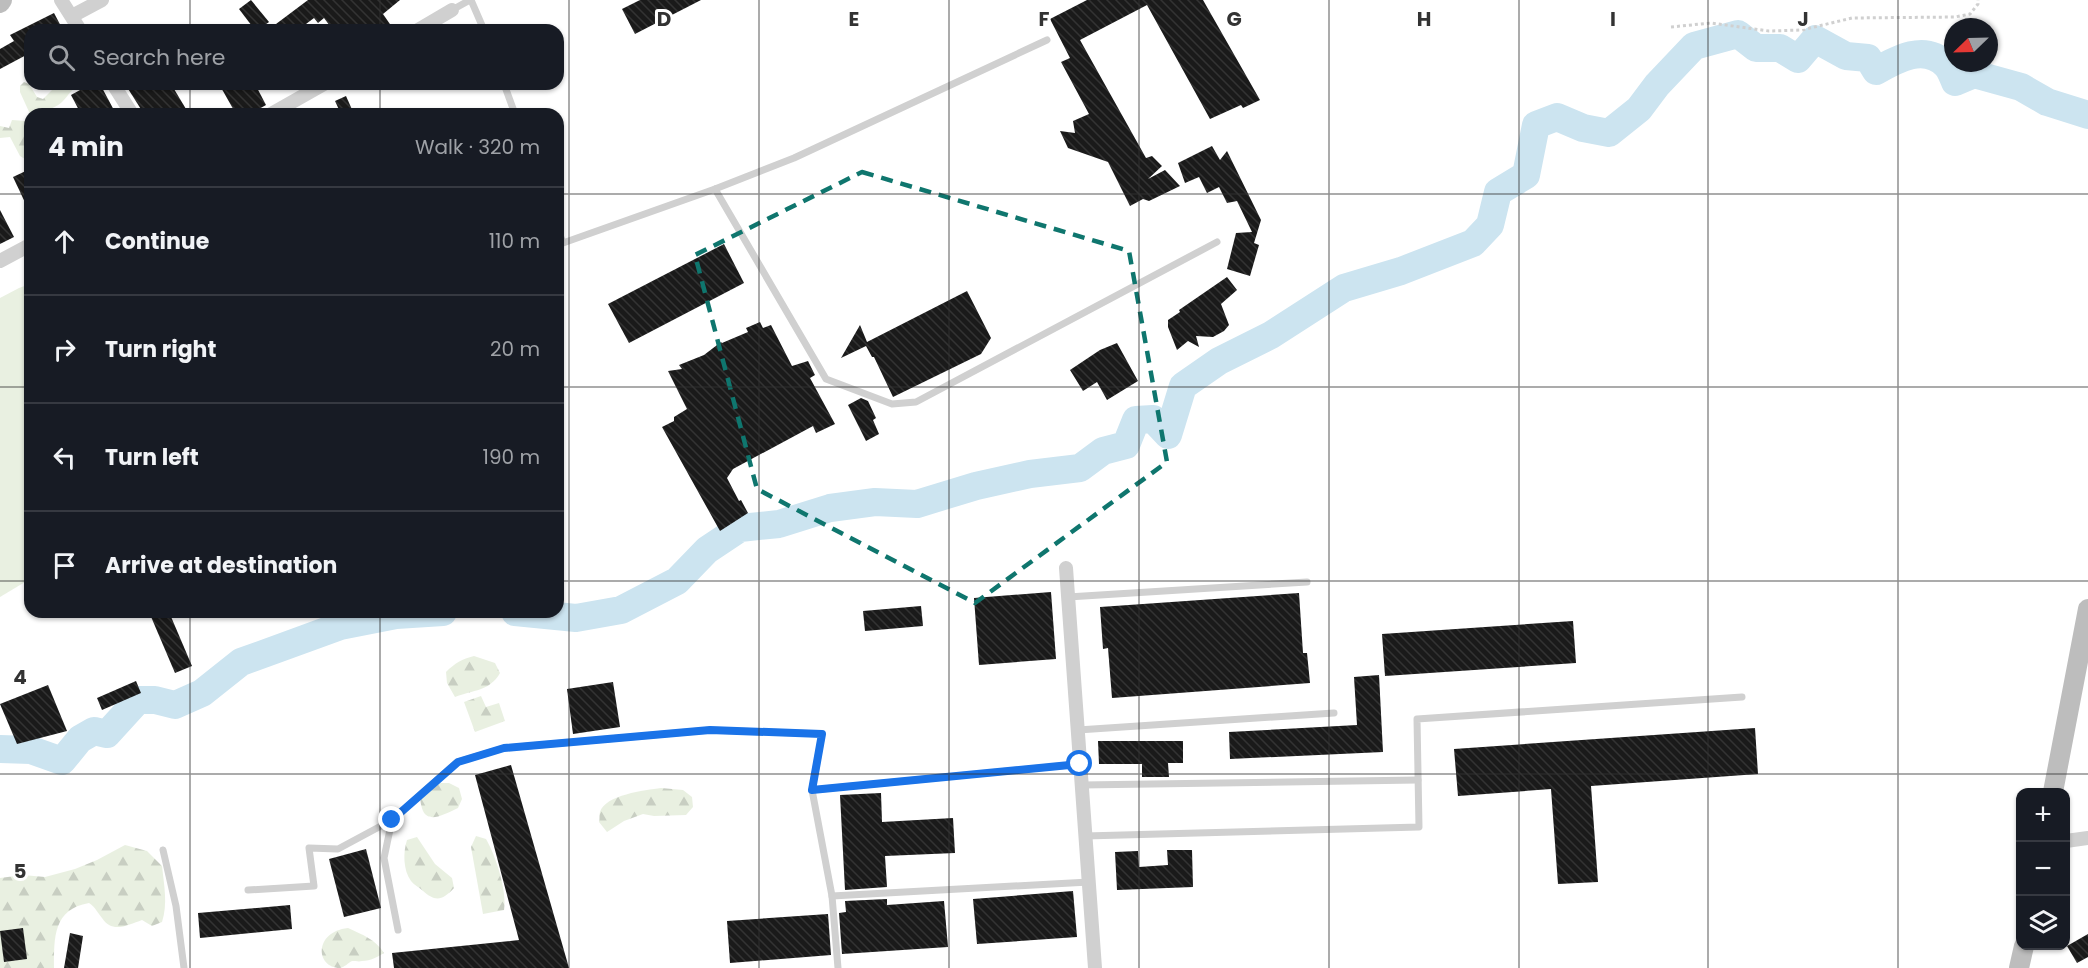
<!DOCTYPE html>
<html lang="en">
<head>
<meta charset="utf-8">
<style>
  body { margin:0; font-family:Poppins,sans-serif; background:#20242c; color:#f1f3f6 }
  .controls { position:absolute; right:18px; bottom:18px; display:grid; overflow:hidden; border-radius:12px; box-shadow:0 2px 4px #0004 }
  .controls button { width:54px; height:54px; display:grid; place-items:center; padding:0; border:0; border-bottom:2px solid #363941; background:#171b24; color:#f1f3f6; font:30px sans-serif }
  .compass { position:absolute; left:1944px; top:18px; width:54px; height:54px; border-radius:50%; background:#171b24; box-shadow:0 2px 4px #0004; rotate:247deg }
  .stop { position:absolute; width:18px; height:18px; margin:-14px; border:4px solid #1a73e8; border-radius:50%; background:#fff }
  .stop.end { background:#1a73e8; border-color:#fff; box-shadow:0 2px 6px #0008 }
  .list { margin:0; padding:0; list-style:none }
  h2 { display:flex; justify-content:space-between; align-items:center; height:78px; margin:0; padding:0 24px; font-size:26px }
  h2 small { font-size:20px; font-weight:400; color:#9ea1a6 }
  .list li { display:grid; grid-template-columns:39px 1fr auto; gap:18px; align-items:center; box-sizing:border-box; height:108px; padding:0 24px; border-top:2px solid #363941 }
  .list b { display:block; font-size:22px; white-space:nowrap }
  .list em { font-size:20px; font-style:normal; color:#9ea1a6 }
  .icon { flex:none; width:33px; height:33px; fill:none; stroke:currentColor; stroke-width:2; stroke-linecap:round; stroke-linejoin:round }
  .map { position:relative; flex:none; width:2088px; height:968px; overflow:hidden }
  .search { position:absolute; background:#171b24; box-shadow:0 2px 4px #0004; left:24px; top:24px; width:540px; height:66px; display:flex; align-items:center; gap:15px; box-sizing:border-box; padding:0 21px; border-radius:18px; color:#9ea1a6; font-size:22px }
  .panel { position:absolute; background:#171b24; box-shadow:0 2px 4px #0004; left:24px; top:108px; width:540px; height:510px; border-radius:18px }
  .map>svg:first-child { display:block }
  .forest { fill:url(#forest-firs) }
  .garden { fill:#e9f0e1 }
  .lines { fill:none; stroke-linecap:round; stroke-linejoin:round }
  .river { stroke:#cce4f0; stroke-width:28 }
  .building { fill:url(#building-back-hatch) }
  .path { stroke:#d0d0d0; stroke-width:3; stroke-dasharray:3 3; stroke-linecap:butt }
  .lane { stroke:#d0d0d0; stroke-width:7 }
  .street { stroke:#d0d0d0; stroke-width:14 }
  .secondary { stroke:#bdbdbd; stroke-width:20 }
  .route { stroke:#1a73e8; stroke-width:8 }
  .marked { fill:none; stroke:#0f766e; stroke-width:4.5; stroke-dasharray:12 8; stroke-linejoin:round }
  .grid { fill:none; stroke:#333; stroke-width:1.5; stroke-opacity:0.55 }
  .grid-label { font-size:20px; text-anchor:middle; font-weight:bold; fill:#333; stroke:#fff; stroke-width:6; stroke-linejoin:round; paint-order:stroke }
</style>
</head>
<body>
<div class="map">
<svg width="2088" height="968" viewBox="0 0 2088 968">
  <defs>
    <pattern id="forest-firs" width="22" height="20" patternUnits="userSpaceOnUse" patternTransform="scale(1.5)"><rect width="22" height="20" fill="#e9f0e1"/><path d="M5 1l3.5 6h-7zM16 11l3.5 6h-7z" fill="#c8cec2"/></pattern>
    <pattern id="building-back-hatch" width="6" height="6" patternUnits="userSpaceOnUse" patternTransform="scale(1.5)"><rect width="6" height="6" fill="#1a1a1a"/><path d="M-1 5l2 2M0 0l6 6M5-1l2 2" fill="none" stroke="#333"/></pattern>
  </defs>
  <rect width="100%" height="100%" fill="#fff"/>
  <g class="forest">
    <path d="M24 82 29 84 37 97 43 99 58 84H81C70 90 70 94 62 102 57 107 49 108 44 114H30L20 92V86Z"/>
    <path d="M30 115V157L25 159 20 156 10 137 0 138V126L9 128 12 120 26 121Z"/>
    <path d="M474 656 495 663 500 673C490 691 473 690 455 697L447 683 446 672C455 663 462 659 474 656Z"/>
    <path d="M481 696 486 707 499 703 505 721 475 732 464 702Z"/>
    <path d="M437 783H449L459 788 462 799 458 808C437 818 421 827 420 794Z"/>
    <path d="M661 788 683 790 692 797 693 807 686 815 654 816 643 814 624 821 607 832 599 822C600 819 599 815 600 812 605 795 645 790 661 788Z"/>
    <path d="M476 836 486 839C496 856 507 891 504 910L483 914 471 847Z"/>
    <path d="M417 837 435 864 452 878 454 888C442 901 435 902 422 890 419 887 414 885 411 881 403 870 403 852 407 840Z"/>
    <path d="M125 845 147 851 162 866C164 885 168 904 162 922L152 926 142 920C128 925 112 934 102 918 97 912 96 908 89 903 53 909 54 938 54 968H0V878L23 875 45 877 75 869 97 860Z"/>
    <path d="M348 928C363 935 375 939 384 953 377 957 371 961 362 961 359 962 356 961 352 961 348 963 345 967 340 968 316 968 313 932 348 928Z"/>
  </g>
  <path class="garden" d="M30 284V579L0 597V298L19 288Z"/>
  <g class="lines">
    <g class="river">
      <path d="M515 612 576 618 621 610 677 581 707 550 740 528 779 524 830 508 875 502 917 504 976 486 1030 474 1080 468 1103 451 1126 445 1136 420 1153 419 1168 435 1183 386 1219 361 1271 335 1344 288 1401 271 1473 243 1490 225 1498 192 1526 175 1536 125 1557 117 1583 128 1609 133 1639 109 1657 85 1694 46 1738 34 1756 48H1780L1798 59 1815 39 1846 56 1868 58 1876 71C1897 59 1925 43 1946 65 1950 69 1953 77 1955 82L1974 74 2021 87 2047 102 2088 115"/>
      <path d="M0 749 31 750 62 761 80 739 94 731 107 734 138 700H155L175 705 202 693 241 662 340 626 396 615 443 612"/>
    </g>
  </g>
  <g class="building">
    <path d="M251 0 269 22 258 30H255L239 9Z"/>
    <path d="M308 0H400L383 14 394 30H333L324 18 318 23 314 18 298 30H268Z"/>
    <path d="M640 0H701L635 34 622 9Z"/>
    <path d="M1087 0H1203L1260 100 1243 108 1241 105 1210 119 1147 5 1080 40 1146 158 1152 156 1162 166 1148 179 1165 170 1180 186 1149 201 1143 199 1130 206 1108 162 1068 148 1060 131 1075 133 1073 121 1089 114 1061 62 1070 58 1050 19Z"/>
    <path d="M54 13 63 30H30V53L0 69V49L14 41 10 35Z"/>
    <path d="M91 84H100L116 114H81L71 95Z"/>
    <path d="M125 84H171L186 109 178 114H144Z"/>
    <path d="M219 84H255L266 105 250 114H236Z"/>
    <path d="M346 96 354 114H341L335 101Z"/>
    <path d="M1212 146 1220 160 1227 151 1261 220 1254 243 1259 245 1250 276 1227 269 1236 233 1252 232 1237 201 1227 203 1219 187 1207 193 1199 177 1185 183 1178 163Z"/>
    <path d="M30 169V213L13 177Z"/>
    <path d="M0 210 14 237 0 244Z"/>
    <path d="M724 244 744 283 629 343 608 304Z"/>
    <path d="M1227 277 1237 290 1221 304 1229 325 1224 331 1213 337 1196 336 1199 347 1188 341 1177 350 1168 327V320L1180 312 1179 310Z"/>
    <path d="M967 291 991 338 981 354 893 397 874 357H872L866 346 841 358 860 325 867 342Z"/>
    <path d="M760 322 763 328 771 325 792 366 808 361 815 375 810 378 835 424 816 433 813 426 733 469 727 478 739 501 741 500 748 513 720 531 662 427 674 421V417L687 409 668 371 682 369 679 365 704 355 721 342 722 343 748 332 746 328Z"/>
    <path d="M1117 343 1138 381 1107 400 1097 382 1083 391 1070 370 1100 350Z"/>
    <path d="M861 398 868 401 876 418 873 420 879 434 866 441 848 405Z"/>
    <path d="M1051 592 1056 659 979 665 974 598Z"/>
    <path d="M1299 593 1303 653H1307L1310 683 1112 698 1108 648 1103 649 1100 607Z"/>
    <path d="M921 606 923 626 865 631 863 611Z"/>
    <path d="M149 612H169L192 666 175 673Z"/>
    <path d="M1573 621 1576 663 1385 676 1382 634Z"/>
    <path d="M1379 675 1383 752 1230 759 1229 732 1357 725 1354 677Z"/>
    <path d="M136 681 141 693 102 710 97 698Z"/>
    <path d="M613 682 620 727 573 734 567 689Z"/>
    <path d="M48 685 67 731 17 744 0 704Z"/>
    <path d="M1755 728 1758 774 1591 786 1598 882 1558 884 1551 789 1458 796 1454 749Z"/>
    <path d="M1098 741H1183V763H1168L1169 777H1142V764H1099Z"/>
    <path d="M511 765 569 968H394L392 953 519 940 475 775Z"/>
    <path d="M881 793 882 822 953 818 955 853 885 856 887 887 845 890 840 795Z"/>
    <path d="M366 849 381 908 344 917 329 859Z"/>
    <path d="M1167 850H1192L1193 887 1117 890 1115 852 1138 851 1139 867 1168 865Z"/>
    <path d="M1073 891 1077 937 977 944 973 899Z"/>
    <path d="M887 899V905L944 901 948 947 842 954 839 913 846 912 845 901Z"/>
    <path d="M290 905 292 929 200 938 198 913Z"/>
    <path d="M828 914 831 955 730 963 727 921Z"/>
    <path d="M23 928 27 959 4 962 0 931Z"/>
    <path d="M70 933 83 936 78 968H64Z"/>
    <path d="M2088 934V957L2077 963 2067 946Z"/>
  </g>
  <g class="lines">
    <path class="path" d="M1671 27 1711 23 1769 31 1802 30 1852 18 1955 17 1970 14 1978 4V0"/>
    <g class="lane">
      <path d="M471 0 484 30"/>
      <path d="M452 10 470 0"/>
      <path d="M504 84 515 114"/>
      <path d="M715 189 826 379 892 404 916 402 1217 242"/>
      <path d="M558 230 563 243 715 189 794 158 1047 40"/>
      <path d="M1068 597 1307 582"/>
      <path d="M1078 730 1334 713"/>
      <path d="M1082 785 1418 780"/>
      <path d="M812 790 1080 764"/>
      <path d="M1085 836 1419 827 1417 719 1742 697"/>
      <path d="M163 850 176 906 184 968"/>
      <path d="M248 890 314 886 309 848 338 849 392 820"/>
      <path d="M832 896 1089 882"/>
      <path d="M398 930 384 858 392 820 457 762 504 748 710 730 822 734 812 790 832 896 838 968"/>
    </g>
    <g class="street">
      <path d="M61 0 80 30"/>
      <path d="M72 16 102 0"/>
      <path d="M418 30 452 10"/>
      <path d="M113 84 132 114"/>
      <path d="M271 114 324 84"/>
      <path d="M0 261 30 245"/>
      <path d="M1066 568 1095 968"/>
      <path d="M2066 841 2088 838"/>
    </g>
    <g class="secondary">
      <path d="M0 3 2 0"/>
      <path d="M2053 792 2088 609"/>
      <path d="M2019 968 2024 946"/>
    </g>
  </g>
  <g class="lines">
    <path class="route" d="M392 820 458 762 504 748 710 730 822 734 812 790 1080 764"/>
  </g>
  <path class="marked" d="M862 172 1129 251 1167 462 975 603 757 489 695 255Z"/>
  <path class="grid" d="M190 0V30M380 0V30M569 0V968M759 0V968M949 0V968M1139 0V968M1329 0V968M1519 0V968M1708 0V968M1898 0V968M190 84V114M380 84V114M0 194H30M558 194H2088M0 387H30M558 387H2088M0 581H30M558 581H2088M190 612V968M380 612V968M0 774H2088"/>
  <g class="grid-label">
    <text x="664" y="26">D</text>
    <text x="854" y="26">E</text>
    <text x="1044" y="26">F</text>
    <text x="1234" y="26">G</text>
    <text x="1424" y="26">H</text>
    <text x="1613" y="26">I</text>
    <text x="1803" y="26">J</text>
    <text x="20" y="684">4</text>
    <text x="20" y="878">5</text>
  </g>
</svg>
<div class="controls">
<button>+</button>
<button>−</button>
<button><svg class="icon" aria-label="layers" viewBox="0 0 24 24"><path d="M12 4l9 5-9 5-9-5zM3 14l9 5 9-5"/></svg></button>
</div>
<svg class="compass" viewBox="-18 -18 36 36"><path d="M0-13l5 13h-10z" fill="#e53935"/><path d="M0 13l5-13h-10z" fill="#9ea1a6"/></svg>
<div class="stop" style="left:1080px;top:764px"></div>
<div class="stop end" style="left:392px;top:820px"></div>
<div class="search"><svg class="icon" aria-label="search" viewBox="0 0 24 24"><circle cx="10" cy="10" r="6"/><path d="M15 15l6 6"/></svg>Search here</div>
<section class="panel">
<h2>4 min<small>Walk · 320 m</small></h2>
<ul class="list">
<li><svg class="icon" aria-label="ahead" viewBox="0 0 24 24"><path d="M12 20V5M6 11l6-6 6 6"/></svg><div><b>Continue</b></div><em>110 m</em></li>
<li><svg class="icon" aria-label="right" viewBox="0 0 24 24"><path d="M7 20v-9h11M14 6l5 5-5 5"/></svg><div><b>Turn right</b></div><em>20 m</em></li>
<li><svg class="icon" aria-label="left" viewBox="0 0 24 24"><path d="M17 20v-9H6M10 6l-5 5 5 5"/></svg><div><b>Turn left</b></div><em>190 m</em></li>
<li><svg class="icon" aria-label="arrive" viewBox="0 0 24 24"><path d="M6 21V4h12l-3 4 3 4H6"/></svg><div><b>Arrive at destination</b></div></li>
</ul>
</section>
</div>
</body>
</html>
